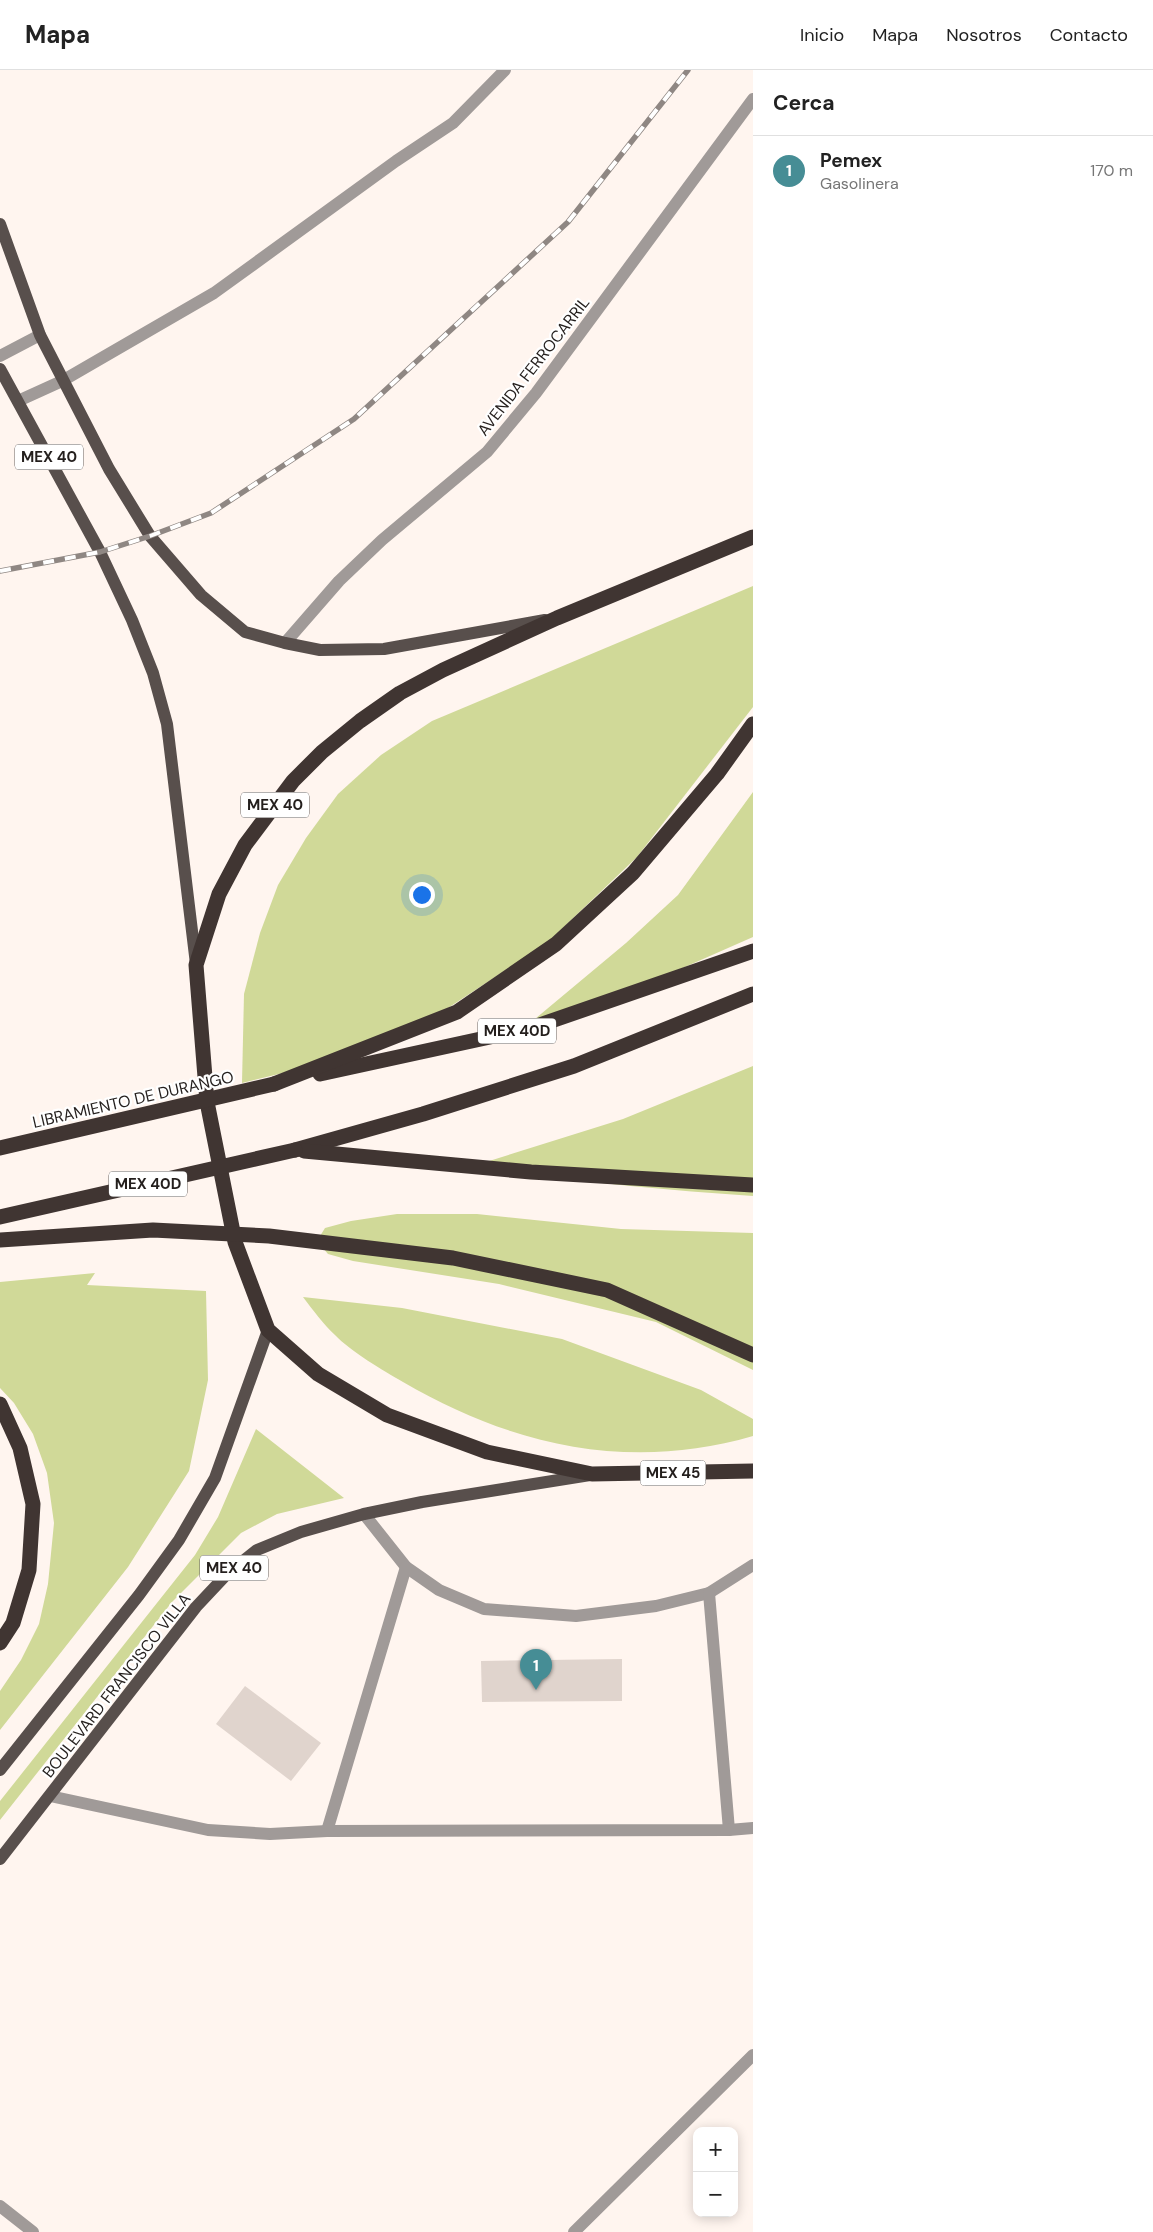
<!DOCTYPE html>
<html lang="es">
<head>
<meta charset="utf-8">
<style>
  body { margin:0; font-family:"DM Sans",sans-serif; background:#f2f2f2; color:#222 }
  .controls { position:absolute; right:15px; bottom:15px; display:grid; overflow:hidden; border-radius:10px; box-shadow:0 2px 12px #0003 }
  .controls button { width:45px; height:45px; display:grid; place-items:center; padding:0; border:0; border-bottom:1px solid #e0e0e0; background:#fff; color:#222; font:25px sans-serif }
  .you { position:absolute; left:421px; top:824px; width:18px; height:18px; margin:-12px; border:4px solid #fff; border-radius:50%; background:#1a73e8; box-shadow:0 0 0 8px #1a73e833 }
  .badge { display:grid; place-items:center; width:32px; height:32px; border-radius:50%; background:#468d95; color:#fff; font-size:16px; font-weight:700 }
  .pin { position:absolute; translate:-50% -41px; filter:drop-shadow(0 1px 2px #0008) }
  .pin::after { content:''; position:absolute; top:26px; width:18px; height:15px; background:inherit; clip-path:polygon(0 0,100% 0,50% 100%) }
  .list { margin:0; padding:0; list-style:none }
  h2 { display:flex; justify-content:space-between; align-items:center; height:65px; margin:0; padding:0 20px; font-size:21px }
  h2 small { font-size:16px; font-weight:400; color:#767676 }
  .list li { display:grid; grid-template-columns:32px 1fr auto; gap:15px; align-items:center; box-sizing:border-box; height:70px; padding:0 20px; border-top:1px solid #e0e0e0 }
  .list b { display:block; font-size:19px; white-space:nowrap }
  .list p { margin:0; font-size:16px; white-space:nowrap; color:#767676 }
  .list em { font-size:16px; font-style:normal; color:#767676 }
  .map { position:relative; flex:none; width:753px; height:2162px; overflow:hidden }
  header { display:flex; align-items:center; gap:30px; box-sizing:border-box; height:70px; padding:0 25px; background:#fff; border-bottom:1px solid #e0e0e0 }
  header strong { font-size:24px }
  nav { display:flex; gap:28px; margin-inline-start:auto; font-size:18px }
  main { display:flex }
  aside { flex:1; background:#fff }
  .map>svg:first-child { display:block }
  .green { fill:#d0d998 }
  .building { fill:#e0d4cd }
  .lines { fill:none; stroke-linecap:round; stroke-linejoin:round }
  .minor { stroke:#a09a98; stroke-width:12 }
  .major { stroke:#584f4c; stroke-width:12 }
  .highway { stroke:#403532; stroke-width:15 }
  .rail-casing { stroke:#8f8783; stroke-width:5.5 }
  .rail { stroke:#fff; stroke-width:4; stroke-dasharray:11; stroke-linecap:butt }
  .highway-bridge { stroke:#403532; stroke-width:15 }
  .labels { text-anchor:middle; stroke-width:4.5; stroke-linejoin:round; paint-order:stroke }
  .shield { fill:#fff; stroke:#666261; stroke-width:1 }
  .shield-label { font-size:15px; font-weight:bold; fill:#241f1d }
  .street-label { font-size:16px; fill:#241f1d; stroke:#fff }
</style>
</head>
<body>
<header>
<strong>Mapa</strong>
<nav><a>Inicio</a><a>Mapa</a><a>Nosotros</a><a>Contacto</a></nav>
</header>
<main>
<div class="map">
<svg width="753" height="2162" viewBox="0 0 753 2162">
  <rect width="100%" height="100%" fill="#fff5ef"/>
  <g class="green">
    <path d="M753 516V637L637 787 547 873 448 938 316 995 242 1013 244 924 260 863 278 815 306 768 338 724 381 685 432 651Z"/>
    <path d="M753 722V867L669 904 511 969 626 873 678 825Z"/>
    <path d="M753 996V1126C658 1120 564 1110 470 1097L623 1049Z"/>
    <path d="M397 1144H477L621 1159 753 1163V1300L656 1252 499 1214 353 1191 328 1184 317 1171 325 1158 351 1151Z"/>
    <path d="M95 1203 87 1215 206 1221 208 1310 189 1401 128 1497 0 1660V1621L21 1590 39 1554 48 1514 54 1453 47 1403 33 1364 14 1333 0 1318V1212Z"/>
    <path d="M303 1227 402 1238 562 1269 701 1320 753 1349V1366C629 1402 513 1376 403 1312 384 1301 350 1281 335 1265 323 1254 313 1240 303 1227Z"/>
    <path d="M256 1359 344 1428 277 1444 241 1463 172 1532 0 1750V1731L195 1485 218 1447Z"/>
  </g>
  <g class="building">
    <path d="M622 1589V1631L482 1632 481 1591Z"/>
    <path d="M245 1616 321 1673 291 1711 216 1654Z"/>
  </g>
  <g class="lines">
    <g class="minor">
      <path d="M0 286 40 265"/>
      <path d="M18 331 62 311 214 223 396 91 453 53 505 0"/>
      <path d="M285 573 339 511 382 470 487 382 536 323 753 29"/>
      <path d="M364 1444 406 1497 439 1520 484 1539 576 1546 656 1536 709 1523 753 1495"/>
      <path d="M709 1523 729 1760"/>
      <path d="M50 1726 208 1760 270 1764 327 1761 729 1760 753 1758"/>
      <path d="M327 1761 406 1497"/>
      <path d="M0 2136 33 2162"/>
      <path d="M574 2162 753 1985"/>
    </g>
    <g class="major">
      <path d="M0 154 40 265 109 399 150 466 201 525 245 562 285 573 320 580 384 579 545 550"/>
      <path d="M0 299 100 482 132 550 153 603 167 654 196 894"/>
      <path d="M0 1700 139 1525 179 1470 215 1408 268 1260"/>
      <path d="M0 1789 196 1537 227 1504 257 1480 301 1462 364 1444 422 1432 590 1405"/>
    </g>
    <g class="highway">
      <path d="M753 467 557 548 443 600 400 623 360 651 322 682 293 711 245 775 219 824 196 895 207 1032 235 1172 268 1260 318 1304 387 1345 487 1382 592 1404 753 1401"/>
      <path d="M320 1004 531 958 753 881"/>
      <path d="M274 1014 457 942 556 874 633 803 717 704 753 654"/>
      <path d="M295 1080 423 1044 574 996 753 924"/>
      <path d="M304 1081 531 1102 753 1115"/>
      <path d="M0 1334 20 1378 33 1434 29 1500 13 1553 0 1573"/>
    </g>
    <defs>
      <path id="rail" d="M0 501 100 482 150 466 211 443 354 349 568 152 688 0"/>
    </defs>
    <use href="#rail" class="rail-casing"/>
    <use href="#rail" class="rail"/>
    <g class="highway-bridge">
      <path d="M0 1078 274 1014"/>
      <path d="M0 1147 295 1080"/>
      <path d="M0 1170 153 1160 269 1166 453 1188 607 1220 753 1285"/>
    </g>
  </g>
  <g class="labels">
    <g class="shield">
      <rect x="15" y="374.5" width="68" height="25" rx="4"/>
      <rect x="241" y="722.5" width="68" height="25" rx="4"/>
      <rect x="478" y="948.5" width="78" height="25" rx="4"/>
      <rect x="109" y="1101.5" width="78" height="25" rx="4"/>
      <rect x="640.5" y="1390.5" width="65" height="25" rx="4"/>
      <rect x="200" y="1485.5" width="68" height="25" rx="4"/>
    </g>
    <g class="shield-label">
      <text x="49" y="392">MEX 40</text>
      <text x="275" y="740">MEX 40</text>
      <text x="517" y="966">MEX 40D</text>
      <text x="148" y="1119">MEX 40D</text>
      <text x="673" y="1408">MEX 45</text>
      <text x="234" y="1503">MEX 40</text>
    </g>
    <g class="street-label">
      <text transform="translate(533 296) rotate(-52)" y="6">AVENIDA FERROCARRIL</text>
      <text transform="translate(133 1029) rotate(-13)" y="6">LIBRAMIENTO DE DURANGO</text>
      <text transform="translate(116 1615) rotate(-52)" y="6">BOULEVARD FRANCISCO VILLA</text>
    </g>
  </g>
</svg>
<div class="controls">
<button>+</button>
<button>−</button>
</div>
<div class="you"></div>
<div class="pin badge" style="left:536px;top:1620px">1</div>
</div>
<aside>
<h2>Cerca<small></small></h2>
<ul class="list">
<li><span class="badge">1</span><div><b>Pemex</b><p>Gasolinera</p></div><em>170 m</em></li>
</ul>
</aside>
</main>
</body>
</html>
